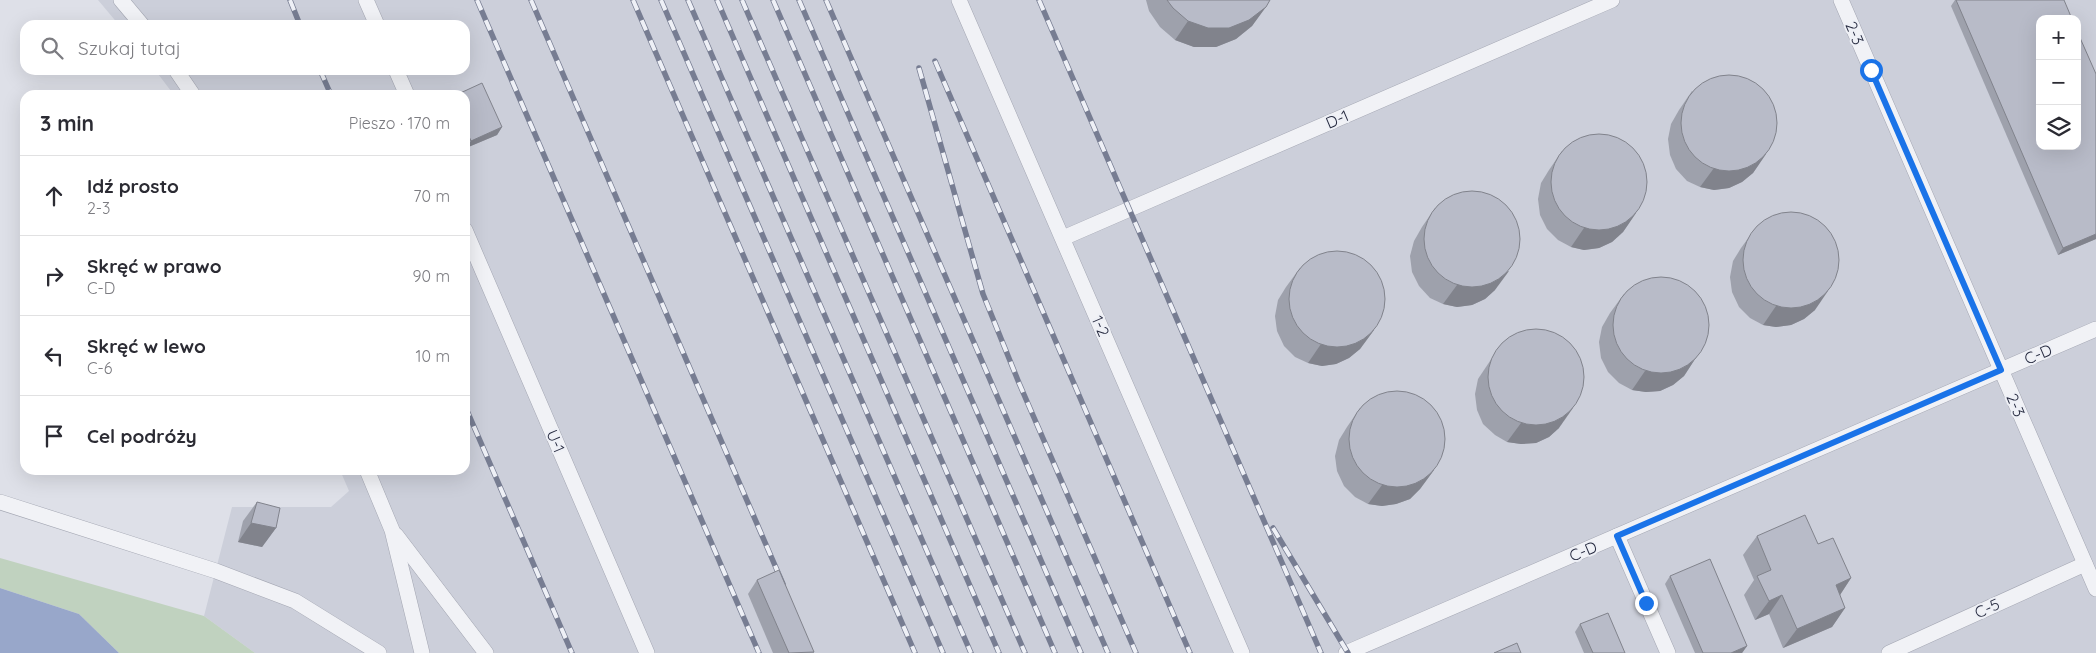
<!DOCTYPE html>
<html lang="pl">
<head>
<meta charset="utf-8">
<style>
  body { margin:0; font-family:Quicksand,sans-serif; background:#f2f2f3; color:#2b2b33 }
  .controls { position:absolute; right:15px; top:15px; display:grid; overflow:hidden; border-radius:10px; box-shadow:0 5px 20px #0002 }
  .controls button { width:45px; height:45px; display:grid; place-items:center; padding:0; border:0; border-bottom:1px solid #e1e1e2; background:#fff; color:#2b2b33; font:25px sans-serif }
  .stop { position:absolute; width:15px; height:15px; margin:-11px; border:4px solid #1a73e8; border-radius:50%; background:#fff }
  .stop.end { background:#1a73e8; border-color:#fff; box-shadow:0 1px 5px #0008 }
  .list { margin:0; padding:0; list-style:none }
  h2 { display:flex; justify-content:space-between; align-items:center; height:65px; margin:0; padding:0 20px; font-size:21px }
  h2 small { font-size:16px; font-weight:400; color:#7c7c81 }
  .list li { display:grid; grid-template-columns:32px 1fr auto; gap:15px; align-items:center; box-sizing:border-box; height:80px; padding:0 20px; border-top:1px solid #e1e1e2 }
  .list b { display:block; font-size:19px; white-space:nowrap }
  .list p { margin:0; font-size:16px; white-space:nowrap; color:#7c7c81 }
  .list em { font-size:16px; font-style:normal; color:#7c7c81 }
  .icon { flex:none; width:28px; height:28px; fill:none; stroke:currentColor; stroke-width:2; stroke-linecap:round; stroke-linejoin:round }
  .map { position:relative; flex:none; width:2096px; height:653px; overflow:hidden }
  .search { position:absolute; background:#fff; box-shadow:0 5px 20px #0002; left:20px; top:20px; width:450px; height:55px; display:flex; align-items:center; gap:12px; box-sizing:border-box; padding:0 18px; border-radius:15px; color:#7c7c81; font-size:19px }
  .panel { position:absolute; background:#fff; box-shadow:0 5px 20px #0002; left:20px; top:90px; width:450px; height:385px; border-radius:15px }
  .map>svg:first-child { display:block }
  .built { fill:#cccfda; fill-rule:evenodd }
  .green { fill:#c0d2bf }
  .water { fill:#98a7ca }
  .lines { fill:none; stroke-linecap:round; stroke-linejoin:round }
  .lane-casing { stroke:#a3a6b2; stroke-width:16 }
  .lane { stroke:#f1f2f6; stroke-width:15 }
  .rail-casing { stroke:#777d92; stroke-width:5.5 }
  .rail { stroke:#eef0f6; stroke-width:4; stroke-dasharray:11; stroke-linecap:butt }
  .wall { fill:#9ea1ac }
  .shaded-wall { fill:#81838c }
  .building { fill:#b8bbc8; stroke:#81838c }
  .route { stroke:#1a73e8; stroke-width:6 }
  .labels { text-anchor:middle; stroke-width:4; stroke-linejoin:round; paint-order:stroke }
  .street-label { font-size:16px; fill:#272b40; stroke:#eef0f6 }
</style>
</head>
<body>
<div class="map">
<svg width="2096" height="653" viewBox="0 0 2096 653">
  <rect width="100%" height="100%" fill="#dee0e8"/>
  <path class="built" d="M98 0H2096V653H255L204 616 232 507H331L349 491 340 470H465V95H174L155 70H465V25H119ZM2040 19H2077V146H2040Z"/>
  <path class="green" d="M0 558 204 616 255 653H119L79 614 0 588Z"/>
  <path class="water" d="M0 588 79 614 119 653H0Z"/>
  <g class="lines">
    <defs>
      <g id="lane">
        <path d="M121 0 142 25"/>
        <path d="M366 0 377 25"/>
        <path d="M959 0 1242 653"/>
        <path d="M1841 0 2096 589"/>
        <path d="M176 70 193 95"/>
        <path d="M396 70 407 95"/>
        <path d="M465 230 647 653"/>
        <path d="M1063 238 1612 0"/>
        <path d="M367 470 392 530 422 653"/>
        <path d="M0 502 216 571 295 601 379 653"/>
        <path d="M396 535 486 653"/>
        <path d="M1617 536 1668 653"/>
        <path d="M1346 653 2096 329"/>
        <path d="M1889 653 2085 564"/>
      </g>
    </defs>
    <use href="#lane" class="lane-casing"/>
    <use href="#lane" class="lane"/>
    <defs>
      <g id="rail">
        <path d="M290 0 300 25"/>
        <path d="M477 0 759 653"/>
        <path d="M531 0 783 584"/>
        <path d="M633 0 915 653"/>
        <path d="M661 0 943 653"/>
        <path d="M688 0 971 653"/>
        <path d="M717 0 999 653"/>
        <path d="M742 0 1025 653"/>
        <path d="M773 0 1055 653"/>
        <path d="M799 0 1081 653"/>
        <path d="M826 0 1108 653"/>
        <path d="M1039 0 1321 653"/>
        <path d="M935 61 1190 653"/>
        <path d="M919 68 983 294 1019 383 1136 653"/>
        <path d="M320 70 331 95"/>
        <path d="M465 406 572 653"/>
        <path d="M1273 528 1348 653"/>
      </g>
    </defs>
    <use href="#rail" class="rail-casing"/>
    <use href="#rail" class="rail"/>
  </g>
  <g class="wall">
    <path d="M1146 0H1270L1252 26 1236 39 1216 47H1194L1175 40 1160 27 1149 11Z"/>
    <path d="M1955 0H2064L2096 239 2058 255 1951 6Z"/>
    <path d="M1692 91 1766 154 1753 173 1742 182 1729 188 1714 190 1700 187 1687 181 1676 169 1670 155 1668 139 1671 124 1679 110Z"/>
    <path d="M465 95 502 127 497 135 466 148 465 146Z"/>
    <path d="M1562 151 1636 213 1623 232 1612 242 1599 248 1584 250 1571 247 1558 240 1547 229 1540 215 1538 199 1541 183 1549 170Z"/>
    <path d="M1435 208 1495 290 1485 299 1472 305 1457 307 1443 304 1430 298 1419 286 1412 272 1410 256 1414 241 1422 227Z"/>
    <path d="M1755 229 1815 310 1804 319 1791 325 1776 327 1763 325 1750 318 1739 307 1732 292 1730 277 1733 261 1741 248Z"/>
    <path d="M1300 268 1374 330 1360 349 1349 358 1336 364 1322 366 1308 363 1295 357 1284 346 1277 331 1275 316 1278 300 1286 287Z"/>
    <path d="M1624 294 1697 356 1684 376 1673 385 1660 391 1646 392 1632 390 1619 383 1608 372 1601 358 1599 342 1602 327 1610 313Z"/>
    <path d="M1500 346 1559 428 1549 437 1536 443 1521 444 1507 442 1495 435 1483 424 1477 410 1475 394 1478 379Z"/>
    <path d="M1360 408 1434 470 1420 489 1410 499 1396 504 1382 506 1368 504 1355 497 1344 486 1337 471 1335 456 1339 440 1347 427Z"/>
    <path d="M257 502 276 528 262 547 238 542 243 521Z"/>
    <path d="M1757 536 1818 544 1851 578 1840 595 1845 608 1832 627 1783 648 1769 614 1755 620 1744 595 1754 580 1743 555Z"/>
    <path d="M1670 576 1747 646 1742 653H1695L1665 584Z"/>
    <path d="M757 580 814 652V653H773L748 594Z"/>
    <path d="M1580 624 1625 653H1584L1575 632Z"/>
  </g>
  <g class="shaded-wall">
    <path d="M1266 7 1252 26 1236 39 1216 47H1194L1175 40 1188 21Z"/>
    <path d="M502 127 497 135 466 148 471 141Z"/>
    <path d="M1766 154 1753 173 1742 182 1729 188 1714 190 1700 187 1714 168Z"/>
    <path d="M1636 213 1623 232 1612 242 1599 248 1584 250 1571 247 1584 228Z"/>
    <path d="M2096 234V239L2058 255 2063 248Z"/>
    <path d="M1509 271 1495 290 1485 299 1472 305 1457 307 1443 304 1457 285Z"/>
    <path d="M1828 291 1815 310 1804 319 1791 325 1776 327 1763 325 1776 306Z"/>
    <path d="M1374 330 1360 349 1349 358 1336 364 1322 366 1308 363 1321 344Z"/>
    <path d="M1697 356 1684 376 1673 385 1660 391 1646 392 1632 390 1645 371Z"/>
    <path d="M1573 408 1559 428 1549 437 1536 443 1521 444 1507 442 1521 423Z"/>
    <path d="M1434 470 1420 489 1410 499 1396 504 1382 506 1368 504 1382 485Z"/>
    <path d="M251 523 276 528 262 547 238 542Z"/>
    <path d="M1851 578 1838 598 1836 585Z"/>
    <path d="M1782 595 1769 614 1755 620 1769 601Z"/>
    <path d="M1845 608 1832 627 1783 648 1797 629Z"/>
    <path d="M1747 646 1742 653H1731Z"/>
  </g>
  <g class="building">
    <path d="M1167 0H1270L1266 7 1249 20 1229 28H1208L1188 21 1173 8Z"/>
    <path d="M1956 0H2064L2072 19H2040V146H2077V31L2096 74V234L2063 248Z"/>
    <circle cx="1729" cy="123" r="48"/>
    <path d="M482 83 502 127 471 141 465 127V95H456Z"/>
    <circle cx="1599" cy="182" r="48"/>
    <circle cx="1472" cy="239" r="48"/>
    <circle cx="1791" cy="260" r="48"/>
    <circle cx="1337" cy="299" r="48"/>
    <circle cx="1661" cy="325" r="48"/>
    <circle cx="1536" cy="377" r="48"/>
    <circle cx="1397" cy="439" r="48"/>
    <path d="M257 502 280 508 276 528 251 523Z"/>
    <path d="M1805 515 1818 544 1833 538 1851 578 1836 585 1845 608 1797 629 1782 595 1769 601 1757 576 1771 570 1757 536Z"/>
    <path d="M1710 559 1747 646 1731 653H1703L1670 576Z"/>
    <path d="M779 570 814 652 789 653 757 580Z"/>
    <path d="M1608 613 1625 653H1593L1580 624Z"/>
    <path d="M1517 643 1521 653H1494Z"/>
  </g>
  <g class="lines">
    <path class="route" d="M1646 603 1617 536 2001 370 1871 70"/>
  </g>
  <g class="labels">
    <g class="street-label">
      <text transform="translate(1855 33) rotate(67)" y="6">2-3</text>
      <text transform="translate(1337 119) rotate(-23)" y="6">D-1</text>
      <text transform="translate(1101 326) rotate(67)" y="6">1-2</text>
      <text transform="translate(2038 354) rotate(-23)" y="6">C-D</text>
      <text transform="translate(2016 405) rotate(67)" y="6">2-3</text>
      <text transform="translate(556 441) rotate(67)" y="6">U-1</text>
      <text transform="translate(1583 551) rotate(-23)" y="6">C-D</text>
      <text transform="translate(1987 608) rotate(-24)" y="6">C-5</text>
    </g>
  </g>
</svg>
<div class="controls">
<button>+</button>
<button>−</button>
<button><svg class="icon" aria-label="layers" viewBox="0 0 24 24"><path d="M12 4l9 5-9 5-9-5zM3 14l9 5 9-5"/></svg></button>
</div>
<div class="stop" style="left:1871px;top:70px"></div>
<div class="stop end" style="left:1646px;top:603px"></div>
<div class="search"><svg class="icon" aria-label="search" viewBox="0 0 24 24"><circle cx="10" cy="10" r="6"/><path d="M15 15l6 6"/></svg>Szukaj tutaj</div>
<section class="panel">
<h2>3 min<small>Pieszo · 170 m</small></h2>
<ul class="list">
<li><svg class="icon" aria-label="ahead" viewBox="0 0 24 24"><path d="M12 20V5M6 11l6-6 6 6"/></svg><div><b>Idź prosto</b><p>2-3</p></div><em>70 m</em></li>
<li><svg class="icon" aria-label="right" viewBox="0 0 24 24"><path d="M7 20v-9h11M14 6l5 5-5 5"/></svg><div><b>Skręć w prawo</b><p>C-D</p></div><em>90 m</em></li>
<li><svg class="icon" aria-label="left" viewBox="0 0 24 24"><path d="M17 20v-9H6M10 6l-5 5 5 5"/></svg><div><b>Skręć w lewo</b><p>C-6</p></div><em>10 m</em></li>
<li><svg class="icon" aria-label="arrive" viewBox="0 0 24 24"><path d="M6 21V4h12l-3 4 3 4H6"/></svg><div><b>Cel podróży</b></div></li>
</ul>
</section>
</div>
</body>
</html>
